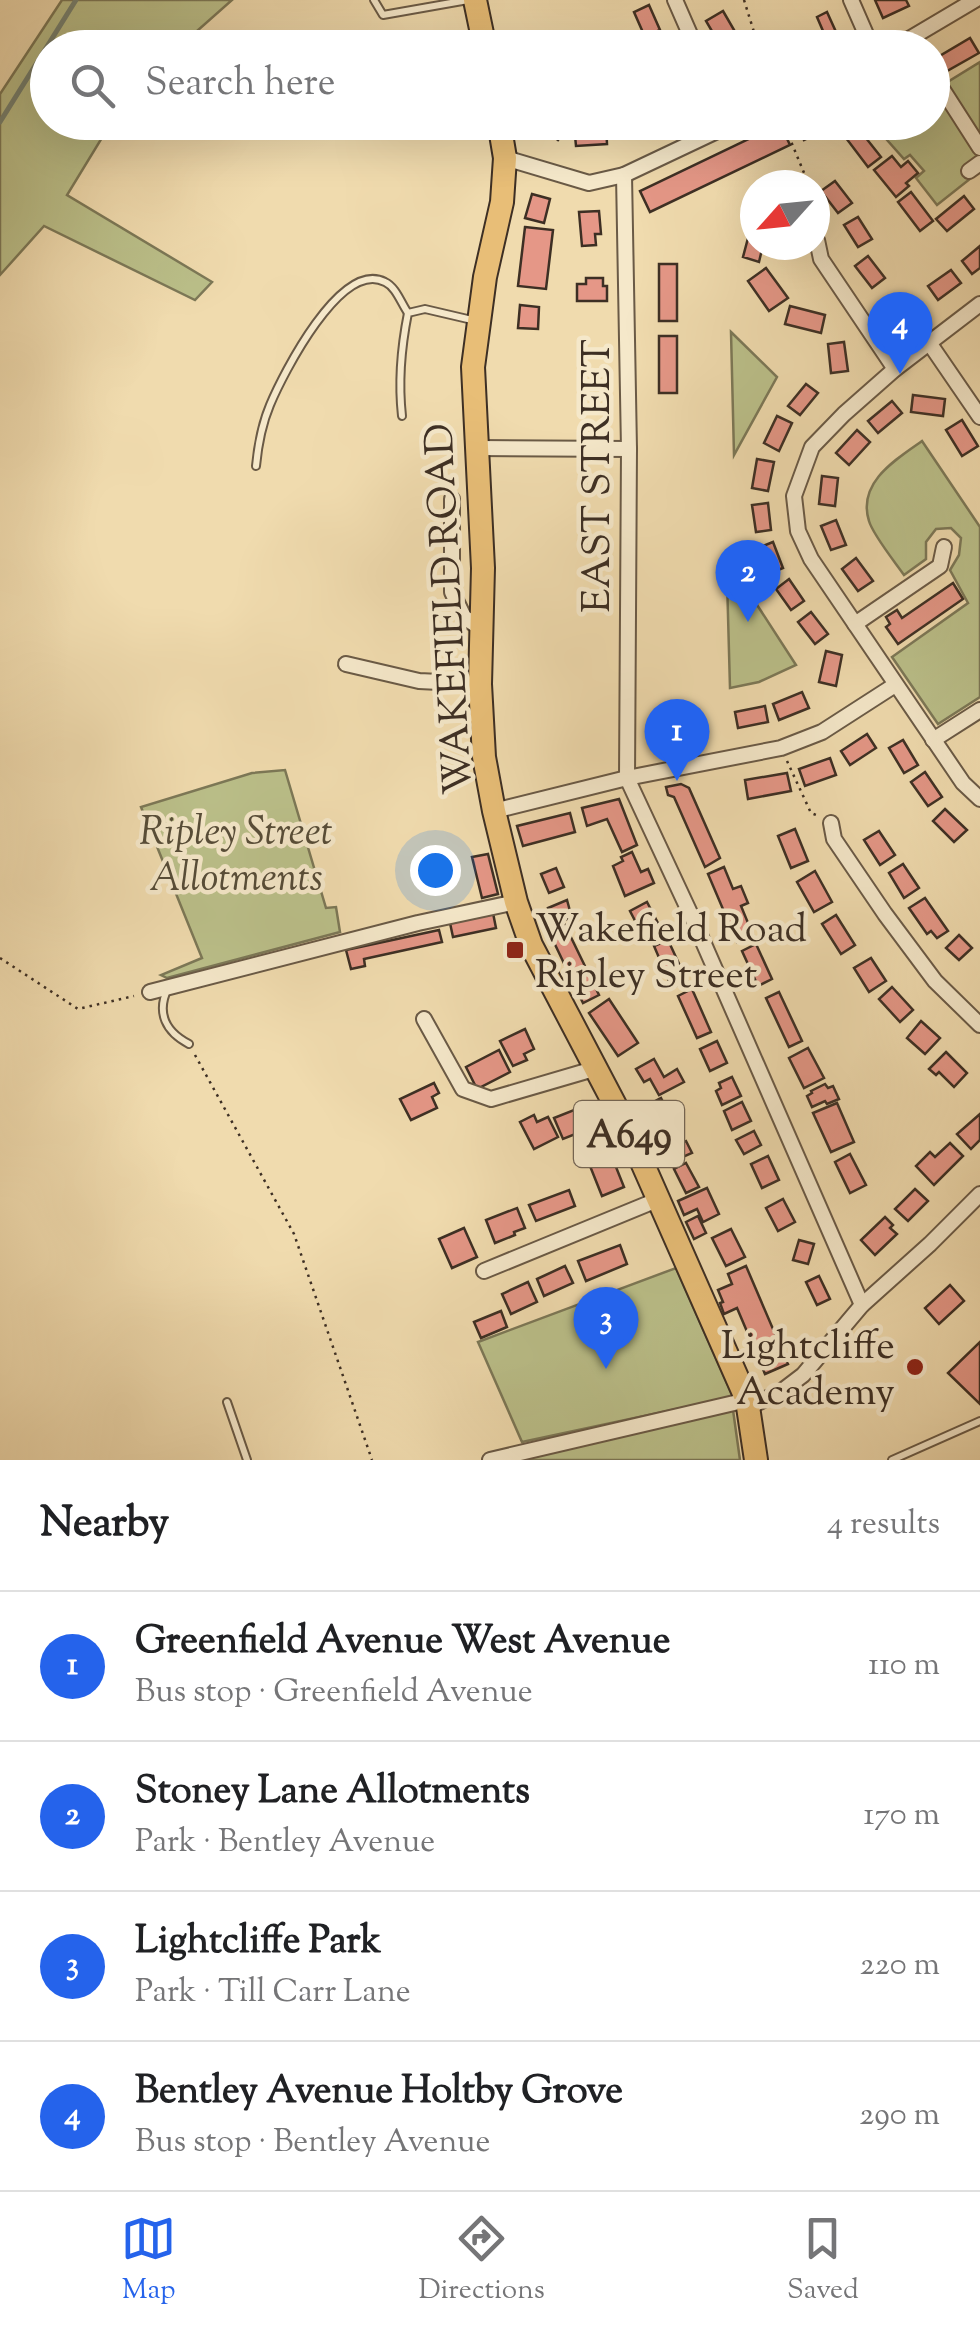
<!DOCTYPE html>
<html lang="en">
<head>
<meta charset="utf-8">
<style>
  body { margin:0; font-family:"Sorts Mill Goudy",serif; background:#f2f2f2; color:#202124 }
  .compass { position:absolute; left:740px; top:170px; width:90px; height:90px; border-radius:50%; background:#fff; box-shadow:0 10px 40px #0002; rotate:243deg }
  .you { position:absolute; left:435px; top:870px; width:35px; height:35px; margin:-25px; border:8px solid #fff; border-radius:50%; background:#1a73e8; box-shadow:0 0 0 15px #1a73e833 }
  .badge { display:grid; place-items:center; width:65px; height:65px; border-radius:50%; background:#2563eb; color:#fff; font-size:32px; font-weight:700 }
  .pin { position:absolute; translate:-50% -82px; filter:drop-shadow(0 2px 5px #0008) }
  .pin::after { content:''; position:absolute; top:52px; width:35px; height:30px; background:inherit; clip-path:polygon(0 0,100% 0,50% 100%) }
  .list { margin:0; padding:0; list-style:none }
  h2 { display:flex; justify-content:space-between; align-items:center; height:130px; margin:0; padding:0 40px; font-size:42px }
  h2 small { font-size:32px; font-weight:400; color:#757577 }
  .list li { display:grid; grid-template-columns:65px 1fr auto; gap:30px; align-items:center; box-sizing:border-box; height:150px; padding:0 40px; border-top:2px solid #e0e0e0 }
  .list b { display:block; font-size:38px; white-space:nowrap }
  .list p { margin:0; font-size:32px; white-space:nowrap; color:#757577 }
  .list em { font-size:32px; font-style:normal; color:#757577 }
  .icon { flex:none; width:55px; height:55px; fill:none; stroke:currentColor; stroke-width:2; stroke-linecap:round; stroke-linejoin:round }
  .map { position:relative; flex:none; width:980px; height:1460px; overflow:hidden }
  .search { position:absolute; background:#fff; box-shadow:0 10px 40px #0002; left:30px; right:30px; top:30px; height:110px; display:flex; align-items:center; gap:25px; box-sizing:border-box; padding:0 35px; border-radius:55px; color:#757577; font-size:38px }
  .sheet { height:730px; background:#fff }
  nav { display:flex; justify-content:space-around; align-items:center; box-sizing:border-box; height:140px; border-top:2px solid #e0e0e0; background:#fff; font-size:28px; color:#757577 }
  nav a { display:grid; justify-items:center; gap:5px }
  nav .on { color:#2563eb }
  .map>svg:first-child { display:block }
  .green { fill:#bbc08a; stroke:#7c7857; stroke-width:2.5 }
  .lines { fill:none; stroke-linecap:round; stroke-linejoin:round }
  .stream { stroke:#758374; stroke-width:5 }
  .building { fill:#e59787; stroke:#3d2f24; stroke-width:2.5 }
  .lane-casing { stroke:#6a5a46; stroke-width:10 }
  .street-casing { stroke:#6a5a46; stroke-width:18 }
  .primary-casing { stroke:#3d2f24; stroke-width:26 }
  .path { stroke:#3d2f24; stroke-width:2.5; stroke-dasharray:2.5 5; stroke-linecap:butt }
  .lane { stroke:#f5e8ca; stroke-width:6 }
  .street { stroke:#f5e8ca; stroke-width:14 }
  .primary { stroke:#e8be77; stroke-width:22 }
  .poi-dot { fill:#8f2418; stroke:#f5e8ca; stroke-width:4 }
  .labels { text-anchor:middle; stroke-width:9; stroke-linejoin:round; paint-order:stroke }
  .shield { fill:#f5e8ca; stroke:#746656; stroke-width:2.5 }
  .shield-label { font-size:38px; font-weight:bold; fill:#3d2f24 }
  .street-label { font-size:40px; fill:#3d2f24; stroke:#f5e8ca }
  .park-label { font-size:40px; font-style:italic; fill:#564c38; stroke:#f5e8ca }
  .poi-label { font-size:40px; fill:#3d2f24; stroke:#f5e8ca; text-anchor:start }
</style>
</head>
<body>
<div class="map">
<svg width="980" height="1460" viewBox="0 0 980 1460">
  <rect width="100%" height="100%" fill="#f0dbae"/>
  <filter id="stains"><feTurbulence type="fractalNoise" baseFrequency=".002" numOctaves="4"/><feColorMatrix values="0 0 0 0 .2 0 0 0 0 .09 0 0 0 0 .02 0 0 0 .5 -.17"/></filter>
  <radialGradient id="worn" r=".72"><stop offset=".6" stop-color="#630" stop-opacity="0"/><stop offset="1" stop-color="#630" stop-opacity=".3"/></radialGradient>
  <g class="green">
    <path d="M62 0H232L179 47 48 48V122L111 123 67 195 212 282 195 300 44 226 0 275V94Z"/>
    <path d="M980 62V171L937 205 916 178 924 171 910 155 904 159 872 123 932 122 933 91Z"/>
    <path d="M731 332 777 377 734 455Z"/>
    <path d="M922 441 980 527V697L938 724 892 657 968 603 950 570 959 555 961 538 951 528 936 529 926 542V559L904 575C895 562 873 535 869 521 857 483 895 460 922 441Z"/>
    <path d="M737 574 796 665 759 682 730 688 727 579Z"/>
    <path d="M285 770 326 908 336 907 340 932 167 978 161 975 202 958 141 807 252 773Z"/>
    <path d="M676 1268 733 1397 522 1442 478 1342Z"/>
    <path d="M733 1410 740 1460H520Z"/>
  </g>
  <g class="lines">
    <path class="stream" d="M0 122 76 0"/>
  </g>
  <g class="building">
    <path d="M875 0H906L909 6 883 18Z"/>
    <path d="M649 5 660 30 645 37 634 12Z"/>
    <path d="M723 11 737 35 720 45 706 21Z"/>
    <path d="M827 12 841 43 830 48H813L809 38 823 31 817 17Z"/>
    <path d="M970 38 979 53 947 71 938 57Z"/>
    <path d="M567 122 570 125 558 140 536 123Z"/>
    <path d="M800 122H835L836 124 804 140 796 124Z"/>
    <path d="M606 123 607 144 576 146 574 125Z"/>
    <path d="M780 124 790 145 650 212 640 191Z"/>
    <path d="M858 128 881 157 868 167 846 138Z"/>
    <path d="M892 156 901 167 908 161 918 173 906 183 909 186 896 197 874 170Z"/>
    <path d="M835 181 852 203 838 213 821 191Z"/>
    <path d="M911 192 933 221 920 231 898 202Z"/>
    <path d="M532 194 550 199 544 223 525 218Z"/>
    <path d="M964 196 974 209 947 231 936 219Z"/>
    <path d="M599 211 601 234H595L596 245 582 246 579 212Z"/>
    <path d="M858 217 872 239 858 247 844 225Z"/>
    <path d="M752 223 755 224V245H763L759 262 743 257Z"/>
    <path d="M525 227 553 230 546 289 518 286Z"/>
    <path d="M980 246V268L972 274 962 261Z"/>
    <path d="M868 256 885 278 872 288 855 266Z"/>
    <rect x="659" y="264" width="18" height="57"/>
    <path d="M766 268 788 298 769 311 748 281Z"/>
    <path d="M951 270 961 283 938 300 928 286Z"/>
    <path d="M586 278H603V286H607V301H577V284H586Z"/>
    <path d="M889 297 918 300 916 317 888 315Z"/>
    <path d="M520 305 539 307 538 329 518 328Z"/>
    <path d="M790 306 825 315 821 333 785 324Z"/>
    <rect x="659" y="336" width="18" height="57"/>
    <path d="M844 342 848 371 831 373 828 344Z"/>
    <path d="M806 384 818 393 800 415 788 406Z"/>
    <path d="M913 395 945 399 943 416 911 412Z"/>
    <path d="M892 401 902 413 878 433 868 421Z"/>
    <path d="M777 416 792 423 779 451 764 443Z"/>
    <path d="M962 420 978 446 962 456 946 430Z"/>
    <path d="M857 430 870 442 849 465 836 453Z"/>
    <path d="M757 459 774 462 768 491 752 488Z"/>
    <path d="M822 476 838 478 835 506 819 504Z"/>
    <path d="M768 503 771 530 756 532 752 505Z"/>
    <path d="M836 520 846 545 831 550 821 526Z"/>
    <path d="M773 542 783 568 768 574 758 548Z"/>
    <path d="M856 558 873 581 858 591 842 569Z"/>
    <path d="M789 579 804 601 791 610 776 589Z"/>
    <path d="M953 583 963 599 898 644 886 627 890 624 886 617 897 610 902 618Z"/>
    <path d="M811 612 828 634 815 644 798 622Z"/>
    <path d="M826 651 842 655 836 686 819 682Z"/>
    <path d="M802 692 809 708 779 720 773 704Z"/>
    <path d="M765 706 768 722 738 728 735 712Z"/>
    <path d="M867 734 876 748 850 765 841 751Z"/>
    <path d="M903 740 918 765 904 773 889 748Z"/>
    <path d="M830 758 836 775 805 786 799 769Z"/>
    <path d="M925 772 942 797 928 806 911 782Z"/>
    <path d="M787 773 791 791 748 799 745 780Z"/>
    <path d="M681 784 689 788 720 858 705 867 674 797 668 795 666 787Z"/>
    <path d="M619 799 637 845 622 852 607 819 587 826 582 808Z"/>
    <path d="M945 809 967 830 954 842 933 821Z"/>
    <path d="M570 813 575 832 523 846 517 826Z"/>
    <path d="M795 829 808 861 791 868 778 836Z"/>
    <path d="M879 831 895 855 880 865 864 840Z"/>
    <path d="M632 852 641 872 648 869 654 883 625 896 613 866 623 861 621 857Z"/>
    <path d="M488 854 498 894 482 898 472 857Z"/>
    <path d="M903 864 919 888 904 898 889 873Z"/>
    <path d="M724 867 733 889 741 886 748 903 741 906 753 935 737 942 708 874Z"/>
    <path d="M556 868 564 887 549 893 541 874Z"/>
    <path d="M815 871 832 902 814 912 797 882Z"/>
    <path d="M925 898 948 931 937 938 931 931 927 934 909 908Z"/>
    <path d="M567 900 570 911 566 912 568 919 554 924 548 908Z"/>
    <path d="M647 902 660 927 643 936 630 911Z"/>
    <path d="M493 913 496 928 453 937 450 923Z"/>
    <path d="M836 915 855 945 841 954 822 924Z"/>
    <path d="M565 925 599 995 583 1003 549 932Z"/>
    <path d="M439 930 442 942 364 959 365 966 351 969 346 950Z"/>
    <path d="M959 935 972 948 959 960 946 948Z"/>
    <path d="M668 940 687 981 672 988 654 946Z"/>
    <path d="M756 944 772 979 758 986 742 951Z"/>
    <path d="M871 958 886 981 869 992 854 968Z"/>
    <path d="M892 987 913 1010 900 1022 879 999Z"/>
    <path d="M692 989 711 1032 697 1038 678 996Z"/>
    <path d="M779 992 802 1041 789 1047 766 998Z"/>
    <path d="M609 999 638 1043 618 1056 589 1013Z"/>
    <path d="M921 1021 940 1038 925 1054 907 1038Z"/>
    <path d="M525 1029 534 1049 524 1054 527 1060 513 1066 500 1041Z"/>
    <path d="M717 1041 727 1063 710 1071 700 1049Z"/>
    <path d="M808 1048 824 1078 804 1088 789 1058Z"/>
    <path d="M499 1050 510 1072 477 1089 466 1067Z"/>
    <path d="M946 1052 967 1073 954 1087 939 1072 936 1075 929 1069Z"/>
    <path d="M654 1059 664 1077 677 1069 684 1082 659 1095 650 1079 644 1082 636 1069Z"/>
    <path d="M732 1077 741 1096 722 1105 716 1091 721 1088 719 1083Z"/>
    <path d="M434 1083 439 1093 432 1097 437 1108 411 1120 400 1099Z"/>
    <path d="M825 1084 828 1088 833 1086 839 1099 827 1104 825 1101 812 1107 807 1096 812 1093 811 1091Z"/>
    <path d="M661 1098 679 1132 660 1142 642 1108Z"/>
    <path d="M742 1102 751 1121 732 1130 724 1111Z"/>
    <path d="M837 1103 854 1142 831 1152 813 1113Z"/>
    <path d="M579 1108 588 1129 563 1139 554 1118Z"/>
    <path d="M980 1114V1140L971 1149 957 1134Z"/>
    <path d="M534 1115 537 1122 548 1117 558 1137 534 1149 520 1122Z"/>
    <path d="M754 1131 761 1145 744 1154 736 1140Z"/>
    <path d="M686 1141 692 1153 669 1163 664 1150Z"/>
    <path d="M950 1143 963 1156 934 1185 916 1166 930 1152 935 1157Z"/>
    <path d="M610 1152 624 1187 602 1196 588 1161Z"/>
    <path d="M850 1154 866 1185 850 1193 835 1162Z"/>
    <path d="M768 1156 779 1180 762 1188 751 1164Z"/>
    <path d="M686 1163 699 1187 686 1193 674 1169Z"/>
    <path d="M707 1188 719 1214 703 1222 697 1209 684 1215 678 1201Z"/>
    <path d="M915 1189 928 1201 908 1221 895 1209Z"/>
    <path d="M569 1190 575 1206 536 1221 529 1205Z"/>
    <path d="M783 1199 795 1222 778 1231 766 1208Z"/>
    <path d="M517 1208 525 1228 514 1232 515 1235 495 1243 486 1220Z"/>
    <path d="M698 1216 706 1233 694 1239 686 1222Z"/>
    <path d="M885 1217 893 1225 890 1228 897 1234 875 1255 861 1240Z"/>
    <path d="M464 1228 477 1257 452 1268 439 1239Z"/>
    <path d="M731 1229 745 1257 726 1266 712 1238Z"/>
    <path d="M799 1240 814 1244 808 1264 793 1260Z"/>
    <path d="M620 1245 627 1264 586 1281 578 1261Z"/>
    <path d="M565 1266 573 1283 544 1296 537 1279Z"/>
    <path d="M746 1266 788 1364 765 1374 737 1308 724 1314 720 1303 723 1302 718 1290 732 1284 728 1274Z"/>
    <path d="M819 1276 830 1299 817 1305 806 1282Z"/>
    <path d="M528 1282 537 1302 511 1314 502 1294Z"/>
    <path d="M950 1285 964 1301 939 1324 925 1308Z"/>
    <path d="M501 1311 507 1327 481 1338 474 1322Z"/>
    <path d="M980 1342V1404L948 1373Z"/>
  </g>
  <g class="lines">
    <defs>
      <g id="lane">
        <path d="M374 0 383 15 468 0"/>
        <path d="M402 416C398 380 401 348 408 313L425 309 472 320"/>
        <path d="M256 466C258 445 262 424 270 405 283 374 341 259 385 282 396 287 401 303 408 313"/>
        <path d="M168 988C156 1013 166 1032 189 1044"/>
        <path d="M227 1402 247 1460"/>
        <path d="M892 1460 980 1421"/>
      </g>
      <g id="street">
        <path d="M675 0 696 48"/>
        <path d="M851 0 872 48"/>
        <path d="M894 48 975 0"/>
        <path d="M932 73 980 148"/>
        <path d="M505 158 589 183 624 175 736 122"/>
        <path d="M969 171 980 163"/>
        <path d="M624 175 629 449 627 778 697 928 862 1305"/>
        <path d="M817 240 821 259 895 369"/>
        <path d="M980 304 895 369 844 414 812 447 794 496 798 531 811 559 963 783 980 799"/>
        <path d="M930 344 980 417"/>
        <path d="M478 448 629 449"/>
        <path d="M452 499V592L464 617 480 628"/>
        <path d="M855 624 940 566 944 547"/>
        <path d="M346 664 419 681 480 684"/>
        <path d="M933 740 980 710"/>
        <path d="M494 811 627 778 781 748 822 732 895 685"/>
        <path d="M831 823 834 839 885 914 935 981 980 1025"/>
        <path d="M150 992 418 923 516 902"/>
        <path d="M424 1019 463 1089 491 1099 597 1068"/>
        <path d="M484 1271 657 1200"/>
        <path d="M749 1407 782 1391 803 1375 862 1305 930 1244 980 1194"/>
        <path d="M490 1460 747 1400"/>
      </g>
      <g id="primary">
        <path d="M475 0 485 48"/>
        <path d="M499 122 505 158 502 202 485 277 473 367 483 568 480 684 484 757 494 811 516 902 531 945 626 1126 747 1400 756 1460"/>
      </g>
    </defs>
    <use href="#lane" class="lane-casing"/>
    <use href="#street" class="street-casing"/>
    <use href="#primary" class="primary-casing"/>
    <g class="path">
      <path d="M744 0 759 48"/>
      <path d="M783 122 809 185"/>
      <path d="M787 761 811 813 816 815"/>
      <path d="M0 958 78 1009 134 996"/>
      <path d="M195 1055 294 1234 372 1460"/>
    </g>
    <use href="#lane" class="lane"/>
    <use href="#street" class="street"/>
    <use href="#primary" class="primary"/>
  </g>
  <g class="poi-dot">
    <rect x="505" y="940" width="20" height="20" rx="5"/>
    <circle cx="915" cy="1367" r="10"/>
  </g>
  <g class="labels">
    <rect class="shield" x="574" y="1101" width="110" height="66" rx="8"/>
    <g class="shield-label">
      <text x="629" y="1147">A649</text>
    </g>
    <g class="street-label">
      <text transform="translate(595 476) rotate(-90)" y="14">EAST STREET</text>
      <text transform="translate(447 609) rotate(-93)" y="14">WAKEFIELD ROAD</text>
    </g>
    <g class="park-label">
      <text x="236" y="844">Ripley Street<tspan x="236" dy="46">Allotments</tspan></text>
    </g>
    <g class="poi-label">
      <text x="535" y="941">Wakefield Road<tspan x="535" dy="46">Ripley Street</tspan></text>
      <text x="895" y="1358" text-anchor="end">Lightcliffe<tspan x="895" dy="46">Academy</tspan></text>
    </g>
  </g>
  <rect width="100%" height="100%" filter="url(#stains)"/>
  <rect width="100%" height="100%" fill="url(#worn)"/>
</svg>
<svg class="compass" viewBox="-18 -18 36 36"><path d="M0-13l5 13h-10z" fill="#e53935"/><path d="M0 13l5-13h-10z" fill="#757577"/></svg>
<div class="you"></div>
<div class="pin badge" style="left:677px;top:781px">1</div>
<div class="pin badge" style="left:748px;top:622px">2</div>
<div class="pin badge" style="left:606px;top:1369px">3</div>
<div class="pin badge" style="left:900px;top:374px">4</div>
<div class="search"><svg class="icon" aria-label="search" viewBox="0 0 24 24"><circle cx="10" cy="10" r="6"/><path d="M15 15l6 6"/></svg>Search here</div>
</div>
<section class="sheet">
<h2>Nearby<small>4 results</small></h2>
<ul class="list">
<li><span class="badge">1</span><div><b>Greenfield Avenue West Avenue</b><p>Bus stop · Greenfield Avenue</p></div><em>110 m</em></li>
<li><span class="badge">2</span><div><b>Stoney Lane Allotments</b><p>Park · Bentley Avenue</p></div><em>170 m</em></li>
<li><span class="badge">3</span><div><b>Lightcliffe Park</b><p>Park · Till Carr Lane</p></div><em>220 m</em></li>
<li><span class="badge">4</span><div><b>Bentley Avenue Holtby Grove</b><p>Bus stop · Bentley Avenue</p></div><em>290 m</em></li>
</ul>
</section>
<nav>
<a class="on"><svg class="icon" aria-label="map" viewBox="0 0 24 24"><path d="M3 6l6-2 6 2 6-2v14l-6 2-6-2-6 2zM9 4v14M15 6v14"/></svg>Map</a>
<a><svg class="icon" aria-label="directions" viewBox="0 0 24 24"><path d="M12 3l9 9-9 9-9-9zM9 14v-3h6M13 9l2 2-2 2"/></svg>Directions</a>
<a><svg class="icon" aria-label="saved" viewBox="0 0 24 24"><path d="M7 4h10v16l-5-4-5 4z"/></svg>Saved</a>
</nav>
</body>
</html>
